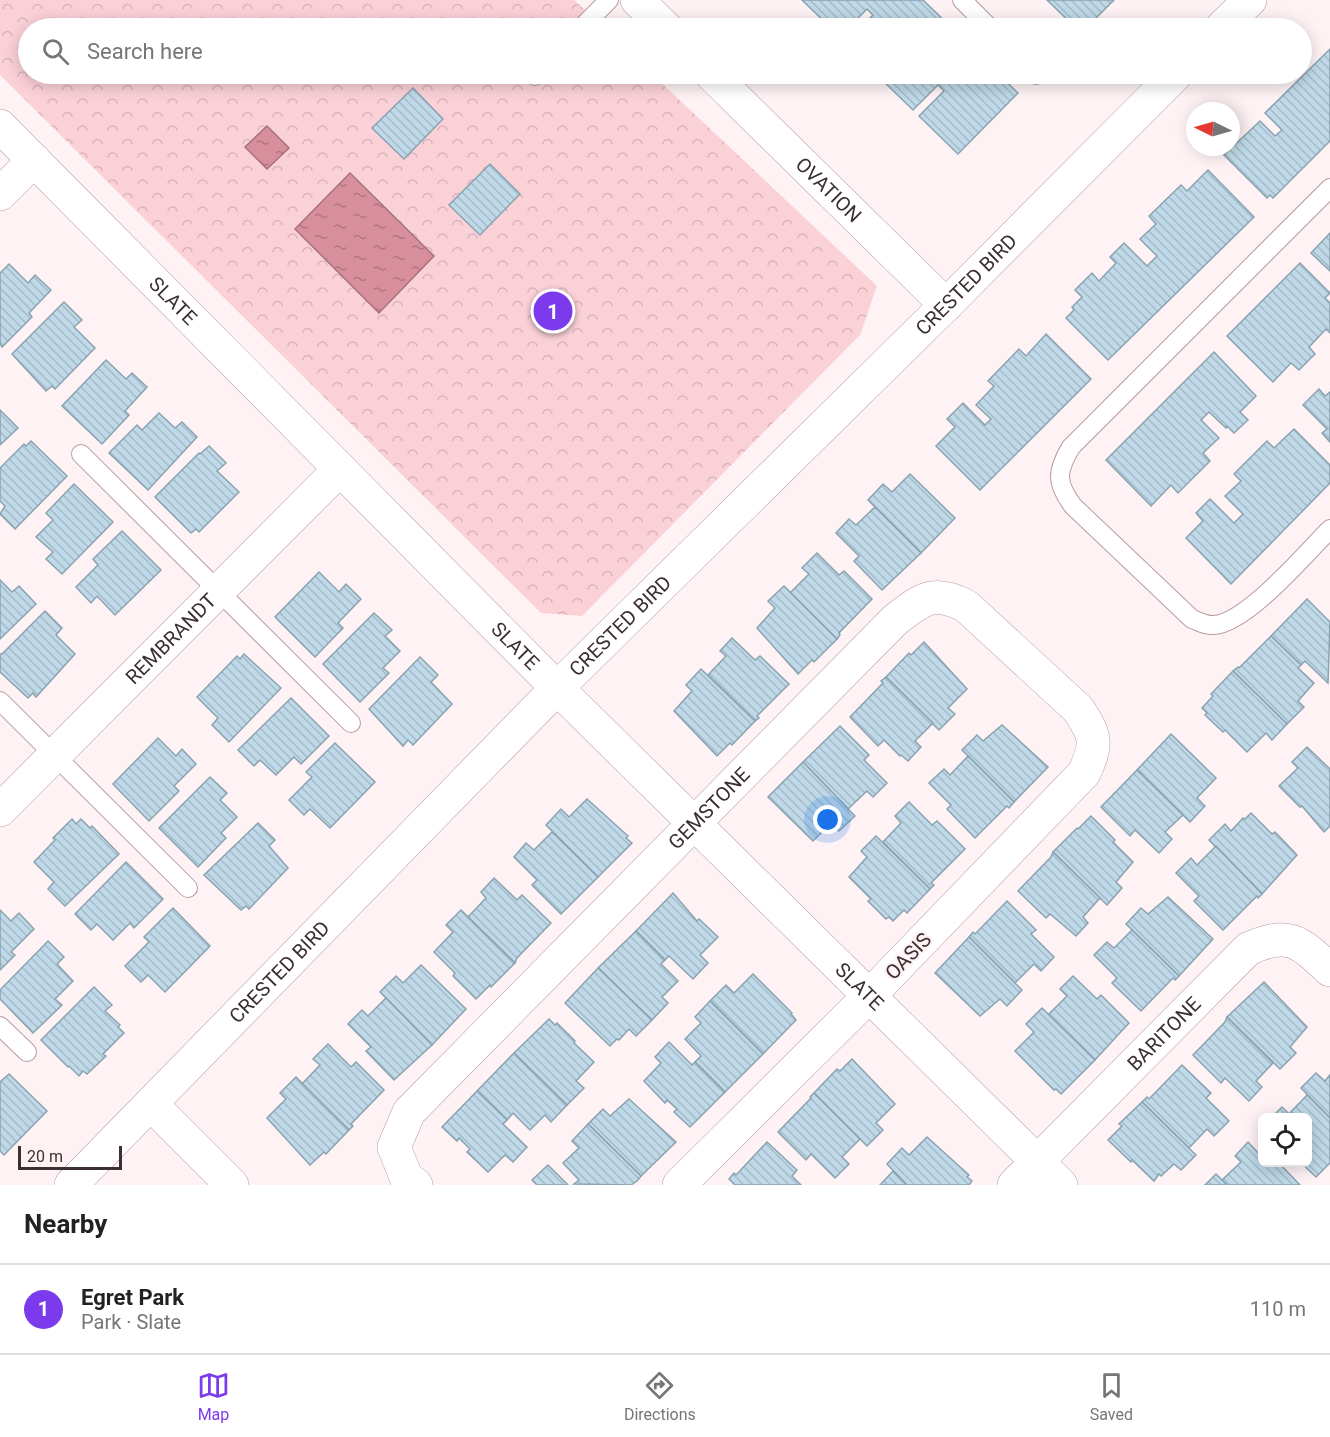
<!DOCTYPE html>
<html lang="en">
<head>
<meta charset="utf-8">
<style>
  body { margin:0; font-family:Roboto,sans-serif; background:#f6f6f6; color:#222 }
  .controls { position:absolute; right:18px; bottom:18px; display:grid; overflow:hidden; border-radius:9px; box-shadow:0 3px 15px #0003 }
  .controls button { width:54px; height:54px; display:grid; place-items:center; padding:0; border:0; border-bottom:2px solid #e0e0e0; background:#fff; color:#222; font:30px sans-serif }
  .compass { position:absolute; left:1186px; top:102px; width:54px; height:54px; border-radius:50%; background:#fff; box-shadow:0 3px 15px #0003; rotate:275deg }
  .scale { position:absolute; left:18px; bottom:15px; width:104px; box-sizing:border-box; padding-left:6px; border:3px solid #3b2f31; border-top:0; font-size:16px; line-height:21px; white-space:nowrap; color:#3b2f31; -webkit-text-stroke:4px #fef2f4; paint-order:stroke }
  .you { position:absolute; left:828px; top:820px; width:21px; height:21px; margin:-15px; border:4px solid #fff; border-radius:50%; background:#1a73e8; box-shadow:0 0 0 9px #1a73e833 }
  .badge { display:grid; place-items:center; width:39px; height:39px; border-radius:50%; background:#7c3aed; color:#fff; font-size:20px; font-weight:700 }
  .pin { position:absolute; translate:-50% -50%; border:3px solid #fff; box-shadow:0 2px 6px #0006 }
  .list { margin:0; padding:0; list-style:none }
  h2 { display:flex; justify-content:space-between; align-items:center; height:78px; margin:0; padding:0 24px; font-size:26px }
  h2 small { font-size:20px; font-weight:400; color:#767676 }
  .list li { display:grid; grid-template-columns:39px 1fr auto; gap:18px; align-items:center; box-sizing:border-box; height:90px; padding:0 24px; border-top:2px solid #e0e0e0 }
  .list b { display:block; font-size:22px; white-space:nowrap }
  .list p { margin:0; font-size:20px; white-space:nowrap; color:#767676 }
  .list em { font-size:20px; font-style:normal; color:#767676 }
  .icon { flex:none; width:33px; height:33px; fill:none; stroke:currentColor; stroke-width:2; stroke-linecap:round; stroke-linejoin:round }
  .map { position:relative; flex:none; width:1330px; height:1185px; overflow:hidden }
  .search { position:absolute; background:#fff; box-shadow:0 3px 15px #0003; left:18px; right:18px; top:18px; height:66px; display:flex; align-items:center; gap:15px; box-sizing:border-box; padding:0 21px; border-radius:33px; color:#767676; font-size:22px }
  .sheet { height:168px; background:#fff }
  nav { display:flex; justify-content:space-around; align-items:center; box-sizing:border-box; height:84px; border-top:2px solid #e0e0e0; background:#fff; font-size:16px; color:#767676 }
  nav a { display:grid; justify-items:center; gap:3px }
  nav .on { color:#7c3aed }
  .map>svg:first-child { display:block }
  .park { fill:url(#park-crowns) }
  .water { fill:url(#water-ripples); stroke:#a8727d; stroke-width:1.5 }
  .building { fill:url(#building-back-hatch); stroke:#8aa3b1; stroke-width:1.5 }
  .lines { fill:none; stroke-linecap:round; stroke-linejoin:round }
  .service-casing { stroke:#b99ca1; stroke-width:20 }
  .minor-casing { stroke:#b99ca1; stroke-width:34 }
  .tertiary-casing { stroke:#b99ca1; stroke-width:34 }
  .service { stroke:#fff; stroke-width:18 }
  .minor { stroke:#fff; stroke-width:33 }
  .tertiary { stroke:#fff; stroke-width:33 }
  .labels { text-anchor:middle; stroke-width:4.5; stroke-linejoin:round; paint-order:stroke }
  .street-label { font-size:20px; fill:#3b2f31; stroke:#fef2f4 }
</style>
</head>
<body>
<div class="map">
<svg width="1330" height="1185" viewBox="0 0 1330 1185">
  <defs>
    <pattern id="park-crowns" width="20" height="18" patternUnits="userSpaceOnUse" patternTransform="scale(1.5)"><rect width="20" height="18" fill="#fbd1d8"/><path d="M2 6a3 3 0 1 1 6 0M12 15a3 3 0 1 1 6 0" fill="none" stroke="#d8b4ba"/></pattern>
    <pattern id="water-ripples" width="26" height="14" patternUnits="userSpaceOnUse" patternTransform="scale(1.5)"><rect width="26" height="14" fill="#d78f9d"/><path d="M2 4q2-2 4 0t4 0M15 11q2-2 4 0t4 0" fill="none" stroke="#b07581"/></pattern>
    <pattern id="building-back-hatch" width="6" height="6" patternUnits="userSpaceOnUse" patternTransform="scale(1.5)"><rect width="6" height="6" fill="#bfd9e8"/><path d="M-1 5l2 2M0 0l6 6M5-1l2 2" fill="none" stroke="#a5bbc7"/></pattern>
  </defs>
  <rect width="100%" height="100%" fill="#fef2f4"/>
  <path class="park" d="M0 0H574L605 28H28V74H652L877 286 860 335 582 616 541 613 0 75Z"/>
  <g class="water">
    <path d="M267 126 289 148 267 169 245 147Z"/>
    <path d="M350 173 434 256 379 313 295 229Z"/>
  </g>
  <g class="building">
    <path d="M802 0H923L952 28H860L873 15 867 9 848 28H831Z"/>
    <path d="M1047 0H1114L1086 28H1076Z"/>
    <path d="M1330 49V141L1273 198 1270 195 1267 198 1224 155 1260 121 1275 136 1282 130 1265 113Z"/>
    <path d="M876 74H998L1018 93 958 154 919 116 944 91 938 85 913 110Z"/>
    <path d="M413 88 443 119 404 159 372 128Z"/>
    <path d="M490 164 520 194 480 235 449 205Z"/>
    <path d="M1208 170 1254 217 1108 360 1066 318 1074 310 1072 307 1082 297 1075 290 1092 273 1099 281 1116 263 1110 257 1124 243 1147 266 1157 256 1140 239 1156 224 1149 216 1181 185 1187 191Z"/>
    <path d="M1330 233V271L1311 253Z"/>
    <path d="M1300 263 1330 293 1325 298 1330 303V333L1326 329 1309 347 1315 354 1299 370 1291 363 1273 382 1227 336Z"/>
    <path d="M9 264 28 283 35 275 51 290 29 313 32 317 2 347 0 344V273Z"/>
    <path d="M64 302 82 320 74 327 95 348 55 389 52 386 46 391 12 354Z"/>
    <path d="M1046 334 1091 379 980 490 936 446 955 427 947 419 963 403 985 425 991 419 976 405 994 386 988 381 1019 349 1026 356Z"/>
    <path d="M1214 352 1256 396 1240 412 1248 420 1234 433 1227 426 1226 428 1209 412 1201 420 1219 438 1203 453 1210 461 1178 493 1171 485 1151 506 1106 460Z"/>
    <path d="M106 360 126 379 132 373 147 387 125 411 129 415 102 444 62 406Z"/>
    <path d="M1319 389 1325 396 1330 392V442L1322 433 1327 429 1303 405Z"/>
    <path d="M0 410 18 428 0 445Z"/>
    <path d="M159 413 175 428 182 422 197 437 148 490 109 453 137 425 142 430Z"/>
    <path d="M1294 429 1330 465V483L1231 584 1186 538 1203 521 1196 513 1210 499 1234 523 1243 514 1225 496 1241 481 1234 474 1267 441 1274 448Z"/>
    <path d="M31 441 67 476 15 529 0 514 5 506 0 501V468L24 444 26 446Z"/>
    <path d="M209 446 226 463 217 471 239 492 199 532 196 529 191 533 155 497 199 453 200 454Z"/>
    <path d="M910 474 955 518 921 553 868 500 883 484 892 492Z"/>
    <path d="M74 484 113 522 62 574 46 559 53 552 36 537 53 520 46 513Z"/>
    <path d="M875 507 921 553 882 590 854 561 859 556 836 533 849 519 856 525Z"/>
    <path d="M122 531 161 570 115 615 97 596 91 603 76 587 98 565 93 559Z"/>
    <path d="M817 553 839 575 844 571 872 599 839 633 840 635 837 639 790 593 809 574 802 568Z"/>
    <path d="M319 572 339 592 346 584 361 599 338 623 343 628 315 657 275 617Z"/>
    <path d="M0 580 12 592 19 586 36 604 0 639Z"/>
    <path d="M784 586 837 639 814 662 812 660 798 674 757 628 775 608 768 601Z"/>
    <path d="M1307 599 1330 622 1328 683 1305 661 1301 665 1271 636Z"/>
    <path d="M45 611 62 628 56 635 75 654 36 697 33 693 28 698 0 672V654H2Z"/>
    <path d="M374 613 392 630 385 636 400 651 383 668 389 673 360 702 323 664Z"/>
    <path d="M1271 636 1301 665 1298 668 1314 683 1298 701 1304 707 1287 724 1233 671 1238 667 1239 668Z"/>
    <path d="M732 638 755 660 760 656 789 684 757 716 759 718 755 721 708 675 726 656 720 651Z"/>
    <path d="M924 642 967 689 948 708 955 714 939 730 886 677 909 653 911 655Z"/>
    <path d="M244 654 281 688 229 742 212 725 218 718 197 697 237 656 240 659Z"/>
    <path d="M420 657 438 675 431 682 452 704 413 745 408 740 403 746 369 709Z"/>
    <path d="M701 669 755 721 732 745 730 743 717 756 674 711 692 691 686 685Z"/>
    <path d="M1233 671 1287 724 1272 740 1266 733 1247 752 1225 730 1223 732 1205 715 1207 713 1202 708 1213 696 1211 694Z"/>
    <path d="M886 677 933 723 915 741 921 747 908 761 901 755 900 756 884 740 878 746 850 717 883 683 881 681Z"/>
    <path d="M291 698 329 736 301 764 294 757 276 775 260 760 254 766 238 750Z"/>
    <path d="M1002 725 1048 767 1014 802 962 750 977 735 983 741Z"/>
    <path d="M840 726 869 755 864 760 887 783 873 797 867 791 848 809 803 762Z"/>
    <path d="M1171 734 1216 778 1197 798 1205 806 1190 822 1137 770Z"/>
    <path d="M158 738 176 756 182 749 196 764 174 786 179 791 149 821 113 784Z"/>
    <path d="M335 743 375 782 330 828 310 809 304 815 289 800 312 777 306 772Z"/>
    <path d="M1307 747 1330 769V826L1324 832 1302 806 1300 807 1279 786 1298 768 1292 762Z"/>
    <path d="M968 756 1014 802 1009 808 1007 806 975 838 947 809 951 805 929 783 944 769 950 775Z"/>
    <path d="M803 762 855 816 839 831 831 823 813 841 768 797Z"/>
    <path d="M1137 770 1183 815 1165 832 1172 839 1159 853 1135 830 1130 836 1101 807Z"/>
    <path d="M210 777 227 793 220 800 237 817 221 833 226 838 198 867 159 828Z"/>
    <path d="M587 799 628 836 626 838 632 843 598 877 546 825 561 809 569 817Z"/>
    <path d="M909 802 932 825 937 821 965 849 931 883 934 885 930 889 883 842 901 823 895 816Z"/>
    <path d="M1251 813 1272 834 1275 832 1297 855 1262 894 1209 840 1225 824 1231 831 1243 818 1245 819Z"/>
    <path d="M1091 816 1115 840 1113 842 1133 862 1116 882 1122 888 1107 905 1053 852 1077 828 1078 829Z"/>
    <path d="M72 819 76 824 81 819 90 828 92 826 119 854 65 906 48 889 54 882 34 862 55 840 53 838Z"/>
    <path d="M258 823 275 840 269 846 288 868 249 909 246 906 241 910 204 875Z"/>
    <path d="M552 832 598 877 561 914 532 885 537 880 514 857 526 843 534 850Z"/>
    <path d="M876 836 930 889 907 913 904 910 893 921 889 917 886 919 868 901 871 899 849 877 867 857 861 851Z"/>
    <path d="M1216 846 1262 894 1258 898 1257 896 1223 930 1194 901 1199 896 1176 873 1191 858 1197 865Z"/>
    <path d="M1053 852 1100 898 1083 917 1088 923 1076 936 1050 914 1046 918 1018 891 1051 857Z"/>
    <path d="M126 862 163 899 134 928 130 923 113 940 97 924 91 930 75 914Z"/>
    <path d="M494 878 517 900 522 895 551 923 517 958 515 963 468 917 486 898 481 892Z"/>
    <path d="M673 893 697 921 699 919 718 937 700 955 708 963 693 979 669 956 665 960 636 931Z"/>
    <path d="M1168 897 1213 939 1179 976 1126 924 1141 908 1148 914Z"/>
    <path d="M1007 901 1036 930 1031 934 1054 957 1041 971 1034 964 1015 983 969 937 973 932 975 934Z"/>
    <path d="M173 908 210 946 165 992 148 975 141 982 125 966 149 942 144 937Z"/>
    <path d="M0 910 11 921 19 913 34 929 11 952 15 955 0 970Z"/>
    <path d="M461 910 515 963 491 987 490 985 476 999 453 976 455 973 434 952 453 932 446 925Z"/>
    <path d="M1132 930 1179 976 1175 980 1173 978 1141 1011 1112 983 1117 978 1094 955 1107 942 1114 948Z"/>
    <path d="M636 931 665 960 661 964 678 981 662 997 668 1003 652 1020 598 968Z"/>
    <path d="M969 937 1022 990 1007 1006 1000 999 980 1016 935 973Z"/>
    <path d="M48 941 64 957 57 964 73 981 55 999 62 1005 33 1033 0 999V990Z"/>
    <path d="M421 965 466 1009 432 1045 380 992 396 976 403 983Z"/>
    <path d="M598 968 652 1020 636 1036 629 1029 619 1040 617 1039 610 1046 565 1003Z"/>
    <path d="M753 974 792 1013 791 1014 796 1020 763 1054 710 1001 726 985 734 993Z"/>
    <path d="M1073 976 1097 999 1101 995 1129 1023 1095 1060 1048 1015 1067 996 1060 989Z"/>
    <path d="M1264 982 1307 1027 1290 1047 1296 1053 1280 1069 1227 1017Z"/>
    <path d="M94 987 112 1005 105 1011 120 1025 118 1027 124 1033 103 1054 106 1056 87 1074 83 1071 79 1076 69 1066 68 1067 41 1040Z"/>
    <path d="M386 998 432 1045 394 1080 366 1051 371 1047 348 1024 362 1010 368 1016Z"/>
    <path d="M710 1001 763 1054 725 1092 695 1062 701 1056 685 1039 701 1023 695 1017Z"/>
    <path d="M1042 1008 1095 1060 1061 1094 1056 1089 1054 1090 1015 1051 1034 1032 1026 1024Z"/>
    <path d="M1227 1017 1273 1063 1256 1081 1262 1087 1249 1101 1225 1078 1221 1083 1193 1055 1225 1022Z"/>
    <path d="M549 1019 555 1025 557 1023 575 1041 574 1043 594 1062 576 1081 584 1088 567 1105 514 1053Z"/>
    <path d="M669 1042 692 1065 695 1062 725 1092 690 1127 674 1112 677 1109 667 1100 665 1103 644 1081 661 1063 655 1057Z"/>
    <path d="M328 1044 351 1067 356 1062 384 1090 351 1124 353 1126 349 1130 302 1084 320 1065 313 1059Z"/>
    <path d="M514 1053 567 1105 551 1122 545 1115 530 1130 513 1113 507 1120 477 1091Z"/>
    <path d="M852 1059 895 1104 876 1123 883 1130 867 1146 814 1093 837 1069 840 1071Z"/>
    <path d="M1182 1065 1211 1093 1206 1098 1229 1121 1214 1136 1207 1129 1189 1148 1142 1102 1147 1097 1149 1099Z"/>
    <path d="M1316 1073 1325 1081 1330 1075V1118L1301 1088Z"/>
    <path d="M9 1074 47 1111 4 1155 0 1151V1082Z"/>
    <path d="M296 1077 349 1130 326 1154 324 1152 310 1165 267 1118 286 1099 280 1093Z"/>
    <path d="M477 1091 507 1120 503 1124 527 1147 513 1162 505 1155 488 1172 467 1152 470 1149 459 1138 457 1141 442 1127Z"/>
    <path d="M814 1093 860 1139 842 1157 849 1164 835 1178 811 1154 806 1160 778 1132 811 1098 810 1097Z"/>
    <path d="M1307 1095 1330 1118V1163L1316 1177 1300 1162H1308V1118H1271L1282 1107 1289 1114Z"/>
    <path d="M629 1099 676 1142 641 1176 588 1124 603 1109 610 1116Z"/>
    <path d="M1142 1102 1196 1155 1181 1170 1174 1164 1161 1176 1159 1174 1154 1181 1132 1160 1131 1162 1108 1140 1122 1126 1119 1124Z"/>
    <path d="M588 1124 641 1176 637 1181 631 1185 574 1184 579 1180 563 1163 579 1148 572 1141Z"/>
    <path d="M927 1137 969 1175 967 1177 972 1181 969 1185H907L887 1164 902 1148 909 1155Z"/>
    <path d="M767 1142 797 1170 792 1176 801 1185H735L729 1179 734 1173 736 1175Z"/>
    <path d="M1248 1142 1262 1157V1162H1268L1271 1165 1274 1162H1278L1300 1185H1227L1222 1180 1241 1162 1235 1156Z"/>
    <path d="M548 1165 568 1185H537L532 1180Z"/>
    <path d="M893 1171 907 1185H880Z"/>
    <path d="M1216 1174 1227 1185H1205Z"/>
  </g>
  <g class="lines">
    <defs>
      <g id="service">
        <path d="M962 0 990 28"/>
        <path d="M581 28 609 0"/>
        <path d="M1035 74 1036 75"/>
        <path d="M535 76 537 74"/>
        <path d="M1330 188 1071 447C1056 472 1056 483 1073 506L1192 619C1200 622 1206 626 1214 625 1247 623 1306 553 1330 529"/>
        <path d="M81 454 351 723"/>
        <path d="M0 701 188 888"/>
        <path d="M0 1026 27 1052"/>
      </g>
      <g id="minor">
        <path d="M0 194 34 160"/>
        <path id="s1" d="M0 810 340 469"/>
        <path d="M151 1104 232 1185"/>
        <path id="s2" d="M71 1185 557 688 1061 1185"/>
        <path id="s3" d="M416 1185 406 1177 394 1147 409 1112 895 620C922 599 933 589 966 606L1078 709C1096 736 1098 743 1084 773L869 996 679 1185"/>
        <path id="s4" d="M1014 1185 1248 949C1289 930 1300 942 1330 970"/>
      </g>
      <g id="tertiary">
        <path d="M637 0 666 28"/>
        <path d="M1221 28 1250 0"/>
        <path id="s5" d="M711 74 946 305"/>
        <path id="s6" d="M0 126 557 688 946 305 1176 74"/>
      </g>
    </defs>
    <use href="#service" class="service-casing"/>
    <use href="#minor" class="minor-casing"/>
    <use href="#tertiary" class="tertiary-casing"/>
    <use href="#service" class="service"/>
    <use href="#minor" class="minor"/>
    <use href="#tertiary" class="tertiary"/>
  </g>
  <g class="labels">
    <g class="street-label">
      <text dy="7" stroke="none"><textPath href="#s5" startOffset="165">OVATION</textPath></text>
      <text dy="7" stroke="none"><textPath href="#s6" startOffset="1366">CRESTED BIRD</textPath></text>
      <text dy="7" stroke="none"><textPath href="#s6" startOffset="246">SLATE</textPath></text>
      <text dy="7" stroke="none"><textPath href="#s6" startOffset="880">CRESTED BIRD</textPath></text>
      <text dy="7" stroke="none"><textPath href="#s1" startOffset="242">REMBRANDT</textPath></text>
      <text dy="7" stroke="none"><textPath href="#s6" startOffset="732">SLATE</textPath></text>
      <text dy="7" stroke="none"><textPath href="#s3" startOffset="510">GEMSTONE</textPath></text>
      <text transform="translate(908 956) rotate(-46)" y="7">OASIS</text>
      <text dy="7" stroke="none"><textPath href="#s2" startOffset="298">CRESTED BIRD</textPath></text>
      <text dy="7" stroke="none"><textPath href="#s2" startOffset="1120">SLATE</textPath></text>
      <text dy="7" stroke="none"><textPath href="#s4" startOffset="213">BARITONE</textPath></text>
    </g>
  </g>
</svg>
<div class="controls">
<button><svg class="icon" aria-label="locate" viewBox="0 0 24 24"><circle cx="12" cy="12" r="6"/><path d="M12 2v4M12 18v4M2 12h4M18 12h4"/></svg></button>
</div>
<svg class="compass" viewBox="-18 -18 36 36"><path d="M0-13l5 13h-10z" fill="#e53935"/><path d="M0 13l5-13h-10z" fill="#767676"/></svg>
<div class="scale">20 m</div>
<div class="you"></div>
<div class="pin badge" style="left:553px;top:311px">1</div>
<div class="search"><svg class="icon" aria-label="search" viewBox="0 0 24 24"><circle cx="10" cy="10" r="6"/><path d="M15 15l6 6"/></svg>Search here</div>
</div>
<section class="sheet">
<h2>Nearby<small></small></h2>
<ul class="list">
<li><span class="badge">1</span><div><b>Egret Park</b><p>Park · Slate</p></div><em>110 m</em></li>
</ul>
</section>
<nav>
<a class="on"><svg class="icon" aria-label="map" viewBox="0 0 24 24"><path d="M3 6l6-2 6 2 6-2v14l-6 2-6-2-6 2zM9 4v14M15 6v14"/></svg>Map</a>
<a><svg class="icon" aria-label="directions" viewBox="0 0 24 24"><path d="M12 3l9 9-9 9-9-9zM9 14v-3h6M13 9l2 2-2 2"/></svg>Directions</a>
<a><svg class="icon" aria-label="saved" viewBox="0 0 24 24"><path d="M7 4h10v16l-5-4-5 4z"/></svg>Saved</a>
</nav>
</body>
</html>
